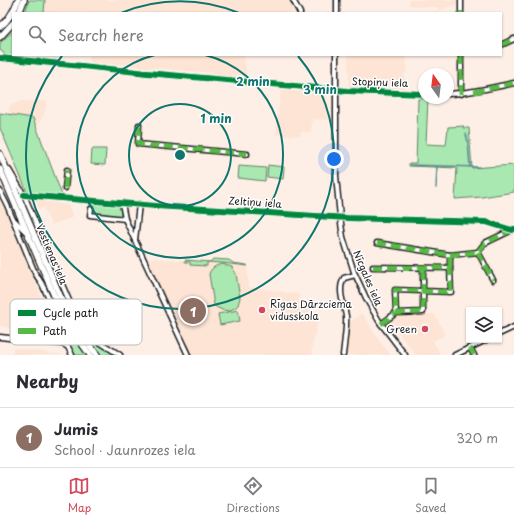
<!DOCTYPE html>
<html lang="en">
<head>
<meta charset="utf-8">
<style>
  body { margin:0; font-family:"Playpen Sans",sans-serif; background:#f7f7f7; color:#2b2b33 }
  .controls { position:absolute; right:12px; bottom:12px; display:grid; overflow:hidden; border-radius:0px; box-shadow:0 1px 3px #0004 }
  .controls button { width:36px; height:36px; display:grid; place-items:center; padding:0; border:0; border-bottom:1px solid #e1e1e2; background:#fff; color:#2b2b33; font:20px sans-serif }
  .compass { position:absolute; left:418px; top:68px; width:36px; height:36px; border-radius:50%; background:#fff; box-shadow:0 1px 3px #0004; rotate:346deg }
  .you { position:absolute; left:334px; top:159px; width:14px; height:14px; margin:-10px; border:3px solid #fff; border-radius:50%; background:#1a73e8; box-shadow:0 0 0 6px #1a73e833 }
  .badge { display:grid; place-items:center; width:26px; height:26px; border-radius:50%; background:#d1495b; color:#fff; font-size:13px; font-weight:700 }
  .pin { position:absolute; translate:-50% -50%; border:2px solid #fff; box-shadow:0 1px 4px #0006 }
  .list { margin:0; padding:0; list-style:none }
  h2 { display:flex; justify-content:space-between; align-items:center; height:52px; margin:0; padding:0 16px; font-size:17px }
  h2 small { font-size:13px; font-weight:400; color:#7c7c81 }
  .list li { display:grid; grid-template-columns:26px 1fr auto; gap:12px; align-items:center; box-sizing:border-box; height:60px; padding:0 16px; border-top:1px solid #e1e1e2 }
  .list b { display:block; font-size:15px; white-space:nowrap }
  .list p { margin:0; font-size:13px; white-space:nowrap; color:#7c7c81 }
  .list em { font-size:13px; font-style:normal; color:#7c7c81 }
  .icon { flex:none; width:22px; height:22px; fill:none; stroke:currentColor; stroke-width:2; stroke-linecap:round; stroke-linejoin:round }
  .map { position:relative; flex:none; width:514px; height:355px; overflow:hidden }
  .search { position:absolute; background:#fff; box-shadow:0 1px 3px #0004; left:12px; right:12px; top:12px; height:44px; display:flex; align-items:center; gap:10px; box-sizing:border-box; padding:0 14px; border-radius:0px; color:#7c7c81; font-size:15px }
  .sheet { height:112px; background:#fff }
  nav { display:flex; justify-content:space-around; align-items:center; box-sizing:border-box; height:56px; border-top:1px solid #e1e1e2; background:#fff; font-size:11px; color:#7c7c81 }
  nav a { display:grid; justify-items:center; gap:2px }
  nav .on { color:#d1495b }
  .map>svg:first-child { display:block }
  .built { fill:#fde4d4 }
  .green { fill:#a9e8b1; stroke:#628266 }
  .lines { fill:none; stroke-linecap:round; stroke-linejoin:round }
  .stream { stroke:#5c8d92; stroke-width:1.5 }
  .minor-casing { stroke:#1c1c1c; stroke-width:7 }
  .major-casing { stroke:#1c1c1c; stroke-width:8 }
  .minor { stroke:#fff; stroke-width:4 }
  .major { stroke:#fff; stroke-width:5.5 }
  .quiet { stroke:#58b947; stroke-width:5; stroke-dasharray:10 5; stroke-linecap:butt }
  .cycleway-casing { stroke:#fff; stroke-width:8 }
  .cycleway { stroke:#00873e; stroke-width:6 }
  .ring { fill:none; stroke:#0f766e; stroke-width:2 }
  .poi-dot { fill:#d1495b; stroke:#fff; stroke-width:1.5 }
  .labels { text-anchor:middle; stroke-width:3; stroke-linejoin:round; paint-order:stroke }
  .street-label { font-size:10px; fill:#1c1c1c; stroke:#fff }
  .poi-label { font-size:10px; fill:#1c1c1c; stroke:#fff; text-anchor:start }
  .key { fill:#fff; stroke:#bbb; stroke-width:1 }
  .key-label { font-size:11px; fill:#1c1c1c }
  .centre { fill:#0f766e; stroke:#fff; stroke-width:2 }
  .ring-label { font-size:12px; text-anchor:middle; font-weight:bold; fill:#0f766e; stroke:#fff; stroke-width:3; stroke-linejoin:round; paint-order:stroke }
</style>
</head>
<body>
<div class="map">
<svg width="514" height="355" viewBox="0 0 514 355">
  <rect width="100%" height="100%" fill="#feefe6"/>
  <filter id="ink" filterUnits="userSpaceOnUse"><feTurbulence type="fractalNoise" baseFrequency=".025" numOctaves="2"/><feDisplacementMap in="SourceGraphic" scale="8" xChannelSelector="R" yChannelSelector="G"/><feConvolveMatrix kernelMatrix="1 2 1 2 8 2 1 2 1" color-interpolation-filters="sRGB"/></filter>
  <g filter="url(#ink)">
    <g class="built">
      <path d="M45 0H288L294 13H44Z"/>
      <path d="M409 0H457V4L438 11V13H431L438 11V7H422L409 5Z"/>
      <path d="M89 55H244L247 78 215 75 212 73 89 62Z"/>
      <path d="M348 55H409L406 56 407 71 404 75 405 88 349 87Z"/>
      <path d="M281 90 326 94 329 106V120L315 119 312 122 311 132H301L300 136 276 135Z"/>
      <path d="M21 101H47L45 111 39 123H28L8 120 9 106Z"/>
      <path d="M0 198 56 333 55 335 0 326Z"/>
      <path d="M36 200 68 205 73 217 51 225 44 208 39 209Z"/>
      <path d="M150 258 222 263 246 266 247 267 249 287 299 294 300 308 320 312 311 352H313L312 355H192L147 261Z"/>
      <path d="M362 313 378 339 391 355H344V351L348 346 350 322Z"/>
      <path d="M435 314 445 335 433 341 440 354 438 355H416L389 321 399 315Z"/>
      <path d="M14 348 63 355H10Z"/>
    </g>
    <g class="green">
      <path d="M29 0H45L44 13H25Z"/>
      <path d="M13 31V55H24L20 56H17V57H8L0 50V43Z"/>
      <path d="M428 98 426 144 446 145 448 127 464 126 463 128H469L472 168 514 165V192L482 197 455 199 457 168 409 166V163H416L418 99Z"/>
      <path d="M0 113 33 118 62 195 28 193 27 192 0 128Z"/>
      <path d="M92 149H106L105 165 91 164Z"/>
      <path d="M268 165 284 167 283 179 267 177Z"/>
      <path d="M239 166 266 168 265 181 238 178Z"/>
      <path d="M18 190H20L83 328 97 343 116 355H100C75 325 61 294 47 258 37 236 28 213 18 190Z"/>
      <path d="M90 203 119 206 121 208 122 216 120 217 94 214 93 213V208H90Z"/>
      <path d="M213 259 229 260 233 263 247 265 248 266 222 263 207 262V266L190 265V262H185V260L210 262Z"/>
      <path d="M222 264 232 267 236 274 240 298 238 305 236 307 229 311 222 310 216 307 214 305 209 274C211 268 216 265 222 264Z"/>
      <path d="M44 282 65 324 71 335 86 355H74Z"/>
      <path d="M238 310 240 321 220 325 218 314Z"/>
    </g>
    <g class="lines">
      <g class="stream">
        <path d="M466 134 468 142 470 167"/>
        <path d="M410 165 479 167"/>
        <path d="M436 188 437 166"/>
      </g>
      <defs>
        <g id="minor">
          <path d="M293 0 300 13"/>
          <path d="M337 13V0"/>
          <path d="M461 13V0"/>
          <path d="M501 45 514 39"/>
          <path d="M336 55V176L340 217 343 237 354 272 367 300 379 321 405 355"/>
          <path d="M461 55V94"/>
          <path d="M0 58 82 66 147 73 328 89 347 91 424 94"/>
          <path d="M448 94C470 93 492 88 514 83"/>
          <path d="M139 125 138 144 247 154"/>
          <path d="M9 170 24 195 67 296 75 314 87 330 92 336 98 341 120 355"/>
          <path d="M65 188 67 170"/>
          <path d="M0 191 7 205 35 273 42 284 48 297 63 334V344"/>
          <path d="M24 195 156 206 347 218 486 222 512 230 514 229"/>
          <path d="M122 203 125 219 188 355"/>
          <path d="M91 209 90 215 125 219"/>
          <path d="M14 220 25 231"/>
          <path d="M135 240 139 204"/>
          <path d="M377 243 450 255V268"/>
          <path d="M478 252 493 280"/>
          <path d="M450 255 478 252 485 243 512 230"/>
          <path d="M373 267 450 268 451 292 395 290 396 313 423 312V268"/>
          <path d="M381 324 396 313"/>
          <path d="M499 334 514 327"/>
          <path d="M0 337 63 344 68 347 72 355"/>
          <path d="M470 348 474 355"/>
          <path d="M343 355C344 344 347 327 346 316 344 304 337 290 344 278L355 275"/>
          <path d="M455 355 486 340"/>
        </g>
        <g id="major">
          <path d="M19 13 24 0"/>
          <path d="M0 27C9 20 14 11 18 0"/>
          <path d="M0 37 13 23"/>
          <path d="M0 154 64 305 79 331 97 355"/>
          <path d="M0 169 59 307 74 333 90 355"/>
        </g>
      </defs>
      <use href="#minor" class="minor-casing"/>
      <use href="#major" class="major-casing"/>
      <use href="#minor" class="minor"/>
      <use href="#major" class="major"/>
      <g class="quiet">
        <path d="M461 11V13"/>
        <path d="M501 45 514 39"/>
        <path d="M461 55V94"/>
        <path d="M474 92 514 83"/>
        <path d="M139 125 138 144 247 154"/>
        <path d="M65 188 67 170"/>
        <path d="M377 243 450 255V268"/>
        <path d="M478 252 493 280"/>
        <path d="M450 255 478 252 485 243 512 230"/>
        <path d="M373 267 450 268 451 292 395 290 396 313 423 312V268"/>
        <path d="M381 324 396 313"/>
        <path d="M470 348 474 355"/>
      </g>
      <defs>
        <g id="cycleway">
          <path d="M0 58 82 66 147 73 328 89 347 91 424 94"/>
          <path d="M24 195 156 206 347 218 486 222 512 230 514 229"/>
        </g>
      </defs>
      <use href="#cycleway" class="cycleway-casing"/>
      <use href="#cycleway" class="cycleway"/>
    </g>
  </g>
  <g class="ring">
    <circle cx="180" cy="155" r="51"/>
    <path d="M205 55A103 103 0 1 1 155 55"/>
    <path d="M121 13A154 154 0 0 1 239 13M298 56A154 154 0 1 1 62 56"/>
  </g>
  <g class="poi-dot">
    <circle cx="262" cy="310" r="4"/>
    <circle cx="425" cy="329" r="4"/>
  </g>
  <g class="labels">
    <g class="street-label">
      <text transform="translate(380 82) rotate(2)" y="4">Stopiņu iela</text>
      <text transform="translate(255 202) rotate(4)" y="4">Zeltiņu iela</text>
      <text transform="translate(52 254) rotate(67)" y="4">Vestienas iela</text>
      <text transform="translate(368 278) rotate(67)" y="4">Nīcgales iela</text>
    </g>
    <g class="poi-label">
      <text x="270" y="308">Rīgas Dārzciema<tspan x="270" dy="12">vidusskola</tspan></text>
      <text x="417" y="333" text-anchor="end">Green</text>
    </g>
  </g>
  <rect x="10" y="299" width="132" height="46" rx="6" class="key"/>
  <rect x="18" y="310" width="18" height="6" fill="#00873e"/>
  <rect x="18" y="328" width="18" height="6" fill="#58b947"/>
  <g class="key-label">
    <text x="43" y="317">Cycle path</text>
    <text x="43" y="335">Path</text>
  </g>
  <circle cx="180" cy="155" r="6" class="centre"/>
  <g class="ring-label">
    <text x="253" y="86">2 min</text>
    <text x="320" y="94">3 min</text>
    <text x="216" y="123">1 min</text>
  </g>
</svg>
<div class="controls">
<button><svg class="icon" aria-label="layers" viewBox="0 0 24 24"><path d="M12 4l9 5-9 5-9-5zM3 14l9 5 9-5"/></svg></button>
</div>
<svg class="compass" viewBox="-18 -18 36 36"><path d="M0-13l5 13h-10z" fill="#e53935"/><path d="M0 13l5-13h-10z" fill="#7c7c81"/></svg>
<div class="you"></div>
<div class="pin badge" style="left:193px;top:311px;background:#8d6e63">1</div>
<div class="search"><svg class="icon" aria-label="search" viewBox="0 0 24 24"><circle cx="10" cy="10" r="6"/><path d="M15 15l6 6"/></svg>Search here</div>
</div>
<section class="sheet">
<h2>Nearby<small></small></h2>
<ul class="list">
<li><span class="badge" style="background:#8d6e63">1</span><div><b>Jumis</b><p>School · Jaunrozes iela</p></div><em>320 m</em></li>
</ul>
</section>
<nav>
<a class="on"><svg class="icon" aria-label="map" viewBox="0 0 24 24"><path d="M3 6l6-2 6 2 6-2v14l-6 2-6-2-6 2zM9 4v14M15 6v14"/></svg>Map</a>
<a><svg class="icon" aria-label="directions" viewBox="0 0 24 24"><path d="M12 3l9 9-9 9-9-9zM9 14v-3h6M13 9l2 2-2 2"/></svg>Directions</a>
<a><svg class="icon" aria-label="saved" viewBox="0 0 24 24"><path d="M7 4h10v16l-5-4-5 4z"/></svg>Saved</a>
</nav>
</body>
</html>
